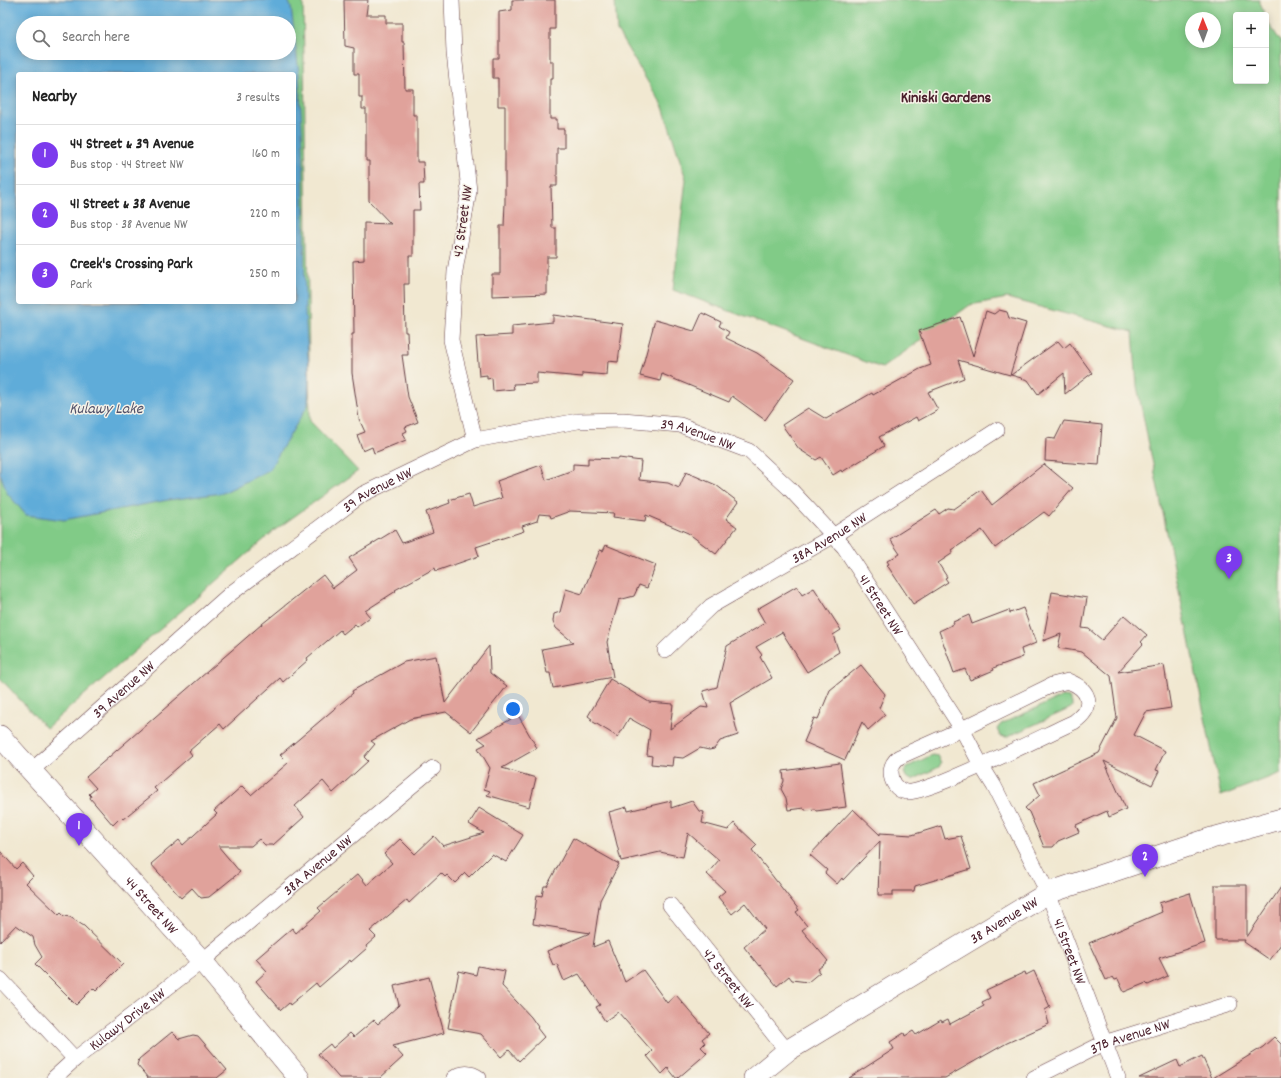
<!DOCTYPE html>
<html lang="en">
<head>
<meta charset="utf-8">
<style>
  body { margin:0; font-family:Dekko,sans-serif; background:#f6f6f6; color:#222 }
  .controls { position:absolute; right:12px; top:12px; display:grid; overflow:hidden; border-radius:4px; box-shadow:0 2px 10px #0003 }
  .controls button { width:36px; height:36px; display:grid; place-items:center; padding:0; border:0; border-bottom:1px solid #e0e0e0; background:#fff; color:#222; font:20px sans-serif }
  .compass { position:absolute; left:1185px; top:12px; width:36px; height:36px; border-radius:50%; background:#fff; box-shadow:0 2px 10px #0003; rotate:359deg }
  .you { position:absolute; left:513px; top:709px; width:14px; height:14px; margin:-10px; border:3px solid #fff; border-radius:50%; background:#1a73e8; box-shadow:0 0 0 6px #1a73e833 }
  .badge { display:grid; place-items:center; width:26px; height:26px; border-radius:50%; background:#7c3aed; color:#fff; font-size:13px; font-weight:700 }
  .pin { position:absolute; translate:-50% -33px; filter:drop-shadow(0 1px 2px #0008) }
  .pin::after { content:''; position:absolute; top:21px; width:14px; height:12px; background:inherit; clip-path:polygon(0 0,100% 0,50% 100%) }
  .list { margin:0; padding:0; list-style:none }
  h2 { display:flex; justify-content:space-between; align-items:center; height:52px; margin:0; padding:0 16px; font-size:17px }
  h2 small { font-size:13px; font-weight:400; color:#767676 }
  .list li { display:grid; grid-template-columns:26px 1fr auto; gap:12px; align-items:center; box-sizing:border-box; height:60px; padding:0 16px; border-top:1px solid #e0e0e0 }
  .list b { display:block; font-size:15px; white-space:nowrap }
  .list p { margin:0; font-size:13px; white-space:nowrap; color:#767676 }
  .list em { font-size:13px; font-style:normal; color:#767676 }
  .icon { flex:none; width:22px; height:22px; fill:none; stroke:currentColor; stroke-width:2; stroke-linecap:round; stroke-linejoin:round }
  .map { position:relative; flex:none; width:1281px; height:1078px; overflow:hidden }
  .search { position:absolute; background:#fff; box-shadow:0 2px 10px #0003; left:16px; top:16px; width:280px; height:44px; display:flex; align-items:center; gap:10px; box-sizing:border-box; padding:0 14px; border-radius:22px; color:#767676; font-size:15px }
  .panel { position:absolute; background:#fff; box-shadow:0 2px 10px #0003; left:16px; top:72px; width:280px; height:232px; border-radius:4px }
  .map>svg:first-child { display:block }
  .green { fill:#81cb87; stroke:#667559; fill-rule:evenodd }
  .water { fill:#5facd9; stroke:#546682; fill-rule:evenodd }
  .building { fill:#e0a29b }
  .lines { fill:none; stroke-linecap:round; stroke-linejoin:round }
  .street-casing { stroke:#633d44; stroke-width:16 }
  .secondary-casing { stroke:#633d44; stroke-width:22 }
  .street { stroke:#fff; stroke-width:15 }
  .secondary { stroke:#fff; stroke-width:21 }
  .labels { text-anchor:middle; stroke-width:3; stroke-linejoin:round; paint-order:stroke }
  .street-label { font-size:15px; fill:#4a1f2b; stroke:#f7f3e8 }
  .neighbourhood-label { font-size:16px; font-weight:bold; fill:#4a1f2b; stroke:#f7f3e8 }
  .water-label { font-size:16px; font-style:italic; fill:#515068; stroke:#f7f3e8 }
</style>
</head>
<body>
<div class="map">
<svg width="1281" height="1078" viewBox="0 0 1281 1078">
  <rect width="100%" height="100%" fill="#f7f3e8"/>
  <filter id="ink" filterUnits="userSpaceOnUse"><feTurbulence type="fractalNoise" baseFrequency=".025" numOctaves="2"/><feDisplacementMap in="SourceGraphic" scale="8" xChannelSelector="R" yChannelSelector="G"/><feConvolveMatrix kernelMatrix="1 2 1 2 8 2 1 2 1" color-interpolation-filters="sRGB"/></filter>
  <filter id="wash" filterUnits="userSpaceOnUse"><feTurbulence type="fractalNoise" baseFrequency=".012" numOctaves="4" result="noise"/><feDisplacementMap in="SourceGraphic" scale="16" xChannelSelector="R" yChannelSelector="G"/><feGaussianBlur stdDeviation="0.9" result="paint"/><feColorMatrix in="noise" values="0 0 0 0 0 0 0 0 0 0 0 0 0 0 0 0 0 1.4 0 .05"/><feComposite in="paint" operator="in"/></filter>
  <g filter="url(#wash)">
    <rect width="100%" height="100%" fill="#f1e8d1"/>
    <g class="green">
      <path d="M0 0H303L310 421 358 471 275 530 46 728 0 678ZM23 23H289V53H23ZM18 74H294V302H18Z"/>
      <path d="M615 0H1259L1265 15H1236V81H1266V19L1281 42V773L1221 796 1137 386 1133 332 1007 298 970 305 882 368 673 290 686 179 663 107 617 31ZM1191 18H1215V42H1191Z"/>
      <path d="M1063 696 1069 697 1072 703V707L1069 709 1007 737 1000 736 997 729 1001 724Z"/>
      <path d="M932 755 938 756 941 763 939 767 912 780 906 777 904 772 907 767Z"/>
    </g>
    <path class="water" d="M0 0H288L291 7 299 74 303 149 305 311 309 371 308 405 269 470 223 493 168 500 64 520 26 515 7 493 0 473ZM23 23H289V53H23ZM18 74H294V302H18Z"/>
    <g id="blocks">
      <g class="building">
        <path d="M344 0H368L366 15H386V23H402V42H404L405 89H413V115H417V162H423L424 184H419L420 210H413V256H409V284H404L405 332H407L408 355H402L408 397 418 422 405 427 407 431 403 433 406 440 374 453 372 447 363 451 357 435 365 432 359 419 352 373V334H354L353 261 364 260V223L391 224 369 201V161H366V109H362V97H359V74H354V48L345 46Z"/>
        <path d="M512 0H555V29H550V61H553V79H550V119H557V129H564V148H557V186H551L552 228H556V257H547V294L492 296V274H500V226H504L505 203V106H498V78H493V58H499V12L512 10Z"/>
        <path d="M999 310 1007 312 1009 318 1026 323 1010 375 958 360 964 378 928 392 938 410 918 421 916 417 879 437 884 446 842 472 841 470 833 475 821 457 816 460 799 449 782 425 808 408 826 419 872 393 873 395 920 369 931 365 919 331 960 317 973 356 986 311 994 314Z"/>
        <path d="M702 313 721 322 719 326 729 332 726 338 757 353 794 379 765 420 732 396 729 402 662 374 660 381 640 376 655 320 694 331Z"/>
        <path d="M553 315 623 324 618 362 608 361 607 375 582 373V377L537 373V383L513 384 514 389 493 391 492 378 487 379V375L479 376 476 337 512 335V326L553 322Z"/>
        <path d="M1058 341 1064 348 1070 343 1092 373 1065 394 1064 373 1038 394 1028 380 1011 375Z"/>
        <path d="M1064 421 1102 425 1099 465 1045 461 1046 438 1055 439Z"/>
        <path d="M588 458 619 459V458L641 461 639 480 668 483 679 488 686 472 716 485 738 502 726 519 737 527 716 554 688 533 646 515 645 521 613 517 614 513 570 511 551 518 550 515 539 514 537 521 522 526 524 531 476 547 479 556 436 571 435 568 395 590 396 591 365 611 370 617 357 627 355 624 343 634 340 630 307 658 308 660 283 682 280 678 224 729 220 724 189 751 192 755 154 788 157 791 123 819 121 817 113 825 90 798 91 796 89 794 96 788 86 777 262 624 323 575 333 588 357 570 349 558 395 530 402 543 433 532 426 512 450 503 449 500 469 494 473 507 502 498 497 481 541 465 546 480 573 470V464L588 465Z"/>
        <path d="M1044 464 1073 488 1049 516 1044 512 995 548 982 530 952 550 953 553 938 563 947 577 945 578 948 582 913 604 887 565 889 564 887 561 900 554 890 539 936 510 939 514 948 508 954 509 981 490 992 505Z"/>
        <path d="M606 545 656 565 647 588 639 585 634 596 619 600 607 642 613 677 553 688 550 673H547L542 649 574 643 556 628 553 621 554 614 560 612 566 589 582 594 600 550 603 551Z"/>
        <path d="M797 586 802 595 814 588 841 630 833 635 839 652 807 672 782 632 756 647 762 655 760 657 772 678 730 703 738 735 720 741 714 749 709 750 700 748 683 758 673 757 672 766 651 764 652 756 647 755 650 730 629 718 618 737 590 720 592 719 588 716 610 679 649 702 673 704 670 729 701 707 708 708 703 691 717 687 727 646 765 623 757 609Z"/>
        <path d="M1052 592 1087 598 1082 628 1089 629 1102 640 1124 615 1147 635 1141 642 1143 644 1118 672 1164 665 1171 708 1146 712 1134 735 1165 751 1156 770 1159 771 1152 785 1104 761 1126 809 1109 817 1107 811 1076 825 1079 832 1058 841 1053 847H1044L1029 812 1025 808 1040 795 1034 783 1099 753 1117 718 1111 676 1082 652 1058 648 1061 634 1043 641Z"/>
        <path d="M1023 608 1036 643 1021 649 1023 657 993 668 994 670 970 680 965 669 954 673 939 631 954 624 953 622 969 615 972 624 1009 610 1010 613Z"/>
        <path d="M489 646 490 673 507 686 471 732 446 712 410 719 371 741 375 744 364 757 368 761 333 793 323 781 295 806 304 817 273 845H265L259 839 251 846H218L240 872 209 897 201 898 192 888 181 898 151 864 179 840 183 845 217 814 214 811 242 786 251 795 288 763 280 755 353 693 352 691 404 662 436 656 445 703Z"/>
        <path d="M861 665 885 694 879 708 885 715 868 730 862 722 845 760 804 742 814 718 818 719 830 690Z"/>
        <path d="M518 715 537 748 502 768 536 778 529 807 487 795 490 791 484 789 490 768 478 748 486 744 478 738Z"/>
        <path d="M840 763 846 807 816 811 815 809 805 810 804 808 788 810 786 798 781 789 784 781 783 771Z"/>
        <path d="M671 801V808L692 801 699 811 704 812 702 823 728 830 734 823 757 845 752 850 799 910 796 912 807 926 802 930 828 961 818 969 820 972 808 982 792 980 789 976 777 986 760 965 759 966 744 947 765 929 745 903 732 914 718 897 725 891 707 874 719 860 688 833 683 857 660 852 621 861 609 812 627 807 628 811Z"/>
        <path d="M479 808 523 835 506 862 492 854 469 877 465 873 455 883 447 875 445 877 441 873 409 903 407 900 370 931 376 937 366 946 367 948 351 962 350 960 319 987 316 983 290 1005 289 1003 281 1010 256 981 267 971 256 959 292 928 296 933 321 911 318 908 358 874 367 885 392 863 384 854 400 839 415 854 434 836 443 846 484 833 469 824Z"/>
        <path d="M853 809 880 835V833L912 835 941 826 945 839 961 836 971 869 915 886 914 891H893V895H878L880 841 843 880 842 878 837 884 825 873 827 870 810 855Z"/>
        <path d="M573 838 619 864 600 900 593 947 608 941 625 982 643 970 667 1003 676 995 709 1033 702 1039 705 1043 701 1047 707 1053 678 1078H676L668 1068 662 1074 647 1056 652 1051 618 1012 605 1021 596 1007 600 1005 579 974 564 981 557 964 553 965 547 951 590 933 533 924 537 895 542 896 544 886H547Z"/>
        <path d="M0 851 16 869 22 863 33 876 26 883 59 915 61 913 64 916 70 917 84 926 123 964 96 991 93 988 76 1005 35 964 42 957 35 945 33 937 16 925 0 942Z"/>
        <path d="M1215 885H1247V937L1281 887V944L1270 960 1244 942 1245 940H1215Z"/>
        <path d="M1190 893 1205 943 1159 958 1168 976 1148 985 1146 983 1124 992 1118 979 1115 980 1113 977 1106 980 1089 943 1162 912 1159 903Z"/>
        <path d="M478 966 505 971 502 986 531 1017 538 1027 537 1028 544 1037 519 1061 509 1050 501 1057 481 1034 448 1028 459 971 476 975Z"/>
        <path d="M1034 971 1050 1007 1045 1010 1049 1024 1007 1043 945 1078H849L894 1049 890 1042 904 1033 905 1036 913 1031 916 1035 941 1020 942 1022 948 1019 950 1024 984 1006 982 1002 990 998 986 990 1025 972 1026 975Z"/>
        <path d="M429 977 444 1033 393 1046 403 1057 380 1078H339L318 1054 330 1044 333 1048 350 1033 354 1037 374 1020 378 1024 399 1005 394 986Z"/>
        <path d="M172 1032 179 1039 193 1035 198 1036 227 1070 217 1078H148L137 1065 139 1059Z"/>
        <path d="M1274 1037 1281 1044V1078H1213L1263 1047Z"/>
        <path d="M1202 1056 1212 1078H1139L1177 1060 1180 1067Z"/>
      </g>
    </g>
  </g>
  <g filter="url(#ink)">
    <use href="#blocks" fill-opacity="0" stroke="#633d44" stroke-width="1"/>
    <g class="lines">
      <defs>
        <g id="street">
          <path d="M452 0 454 53 469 191 455 271 451 340 475 440"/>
          <path id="s1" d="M665 650 711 606 833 536 997 430"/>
          <path d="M1068 681C1091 690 1095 707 1074 722 1047 734 927 795 906 792 896 790 891 781 891 772 891 765 894 761 899 757L962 729 1052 685Z"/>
          <path id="s2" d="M32 770 230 594 363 494 475 440 578 421 623 420 680 425 749 451 789 488 844 547 962 729 981 765 994 786 1048 893 1118 1078"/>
          <path id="s3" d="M670 905 787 1051"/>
          <path d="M0 979 75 1059"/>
          <path id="s4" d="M54 1078 75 1059 202 961 433 768"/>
          <path d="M454 1078C462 1072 471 1072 479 1078"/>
          <path id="s5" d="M1034 1078 1104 1043 1230 1004"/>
        </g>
        <g id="secondary">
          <path id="s6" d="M0 736 202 961 299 1078"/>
          <path id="s7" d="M754 1078 787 1051 1048 893 1212 838 1281 819"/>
        </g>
      </defs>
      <use href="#street" class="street-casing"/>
      <use href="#secondary" class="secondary-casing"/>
      <use href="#street" class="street"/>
      <use href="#secondary" class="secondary"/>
    </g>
  </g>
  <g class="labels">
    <g class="street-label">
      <text transform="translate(462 221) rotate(-82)" y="5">42 Street NW</text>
      <text dy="5" stroke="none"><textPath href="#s2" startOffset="782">39 Avenue NW</textPath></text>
      <text dy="5" stroke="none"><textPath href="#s2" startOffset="446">39 Avenue NW</textPath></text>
      <text dy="5" stroke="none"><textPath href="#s1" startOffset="200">38A Avenue NW</textPath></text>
      <text dy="5" stroke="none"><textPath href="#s2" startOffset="1040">41 Street NW</textPath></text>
      <text dy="5" stroke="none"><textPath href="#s2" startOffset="122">39 Avenue NW</textPath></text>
      <text dy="5" stroke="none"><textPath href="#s4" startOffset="339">38A Avenue NW</textPath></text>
      <text dy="5" stroke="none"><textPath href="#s6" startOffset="227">44 Street NW</textPath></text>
      <text dy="5" stroke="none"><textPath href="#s7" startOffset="296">38 Avenue NW</textPath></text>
      <text dy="5" stroke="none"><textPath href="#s2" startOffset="1436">41 Street NW</textPath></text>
      <text dy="5" stroke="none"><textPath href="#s3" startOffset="94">42 Street NW</textPath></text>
      <text dy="5" stroke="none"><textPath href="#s4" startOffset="94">Kulawy Drive NW</textPath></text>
      <text dy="5" stroke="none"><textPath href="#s5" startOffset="105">37B Avenue NW</textPath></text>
    </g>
    <g class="neighbourhood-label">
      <text x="946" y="102">Kiniski Gardens</text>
    </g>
    <g class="water-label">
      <text x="106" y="413">Kulawy Lake</text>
    </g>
  </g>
</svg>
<div class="controls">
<button>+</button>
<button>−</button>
</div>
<svg class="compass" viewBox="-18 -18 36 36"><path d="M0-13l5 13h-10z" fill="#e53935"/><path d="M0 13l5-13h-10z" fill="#767676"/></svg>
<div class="you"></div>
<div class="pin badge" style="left:79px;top:846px">1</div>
<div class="pin badge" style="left:1145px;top:877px">2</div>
<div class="pin badge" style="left:1229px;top:579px">3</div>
<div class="search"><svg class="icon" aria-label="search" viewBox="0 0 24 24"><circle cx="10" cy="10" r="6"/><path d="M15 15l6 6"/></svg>Search here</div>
<section class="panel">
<h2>Nearby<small>3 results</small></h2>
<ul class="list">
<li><span class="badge">1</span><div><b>44 Street &amp; 39 Avenue</b><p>Bus stop · 44 Street NW</p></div><em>160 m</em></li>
<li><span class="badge">2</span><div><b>41 Street &amp; 38 Avenue</b><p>Bus stop · 38 Avenue NW</p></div><em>220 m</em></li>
<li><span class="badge">3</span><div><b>Creek's Crossing Park</b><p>Park</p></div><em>250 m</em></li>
</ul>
</section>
</div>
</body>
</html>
